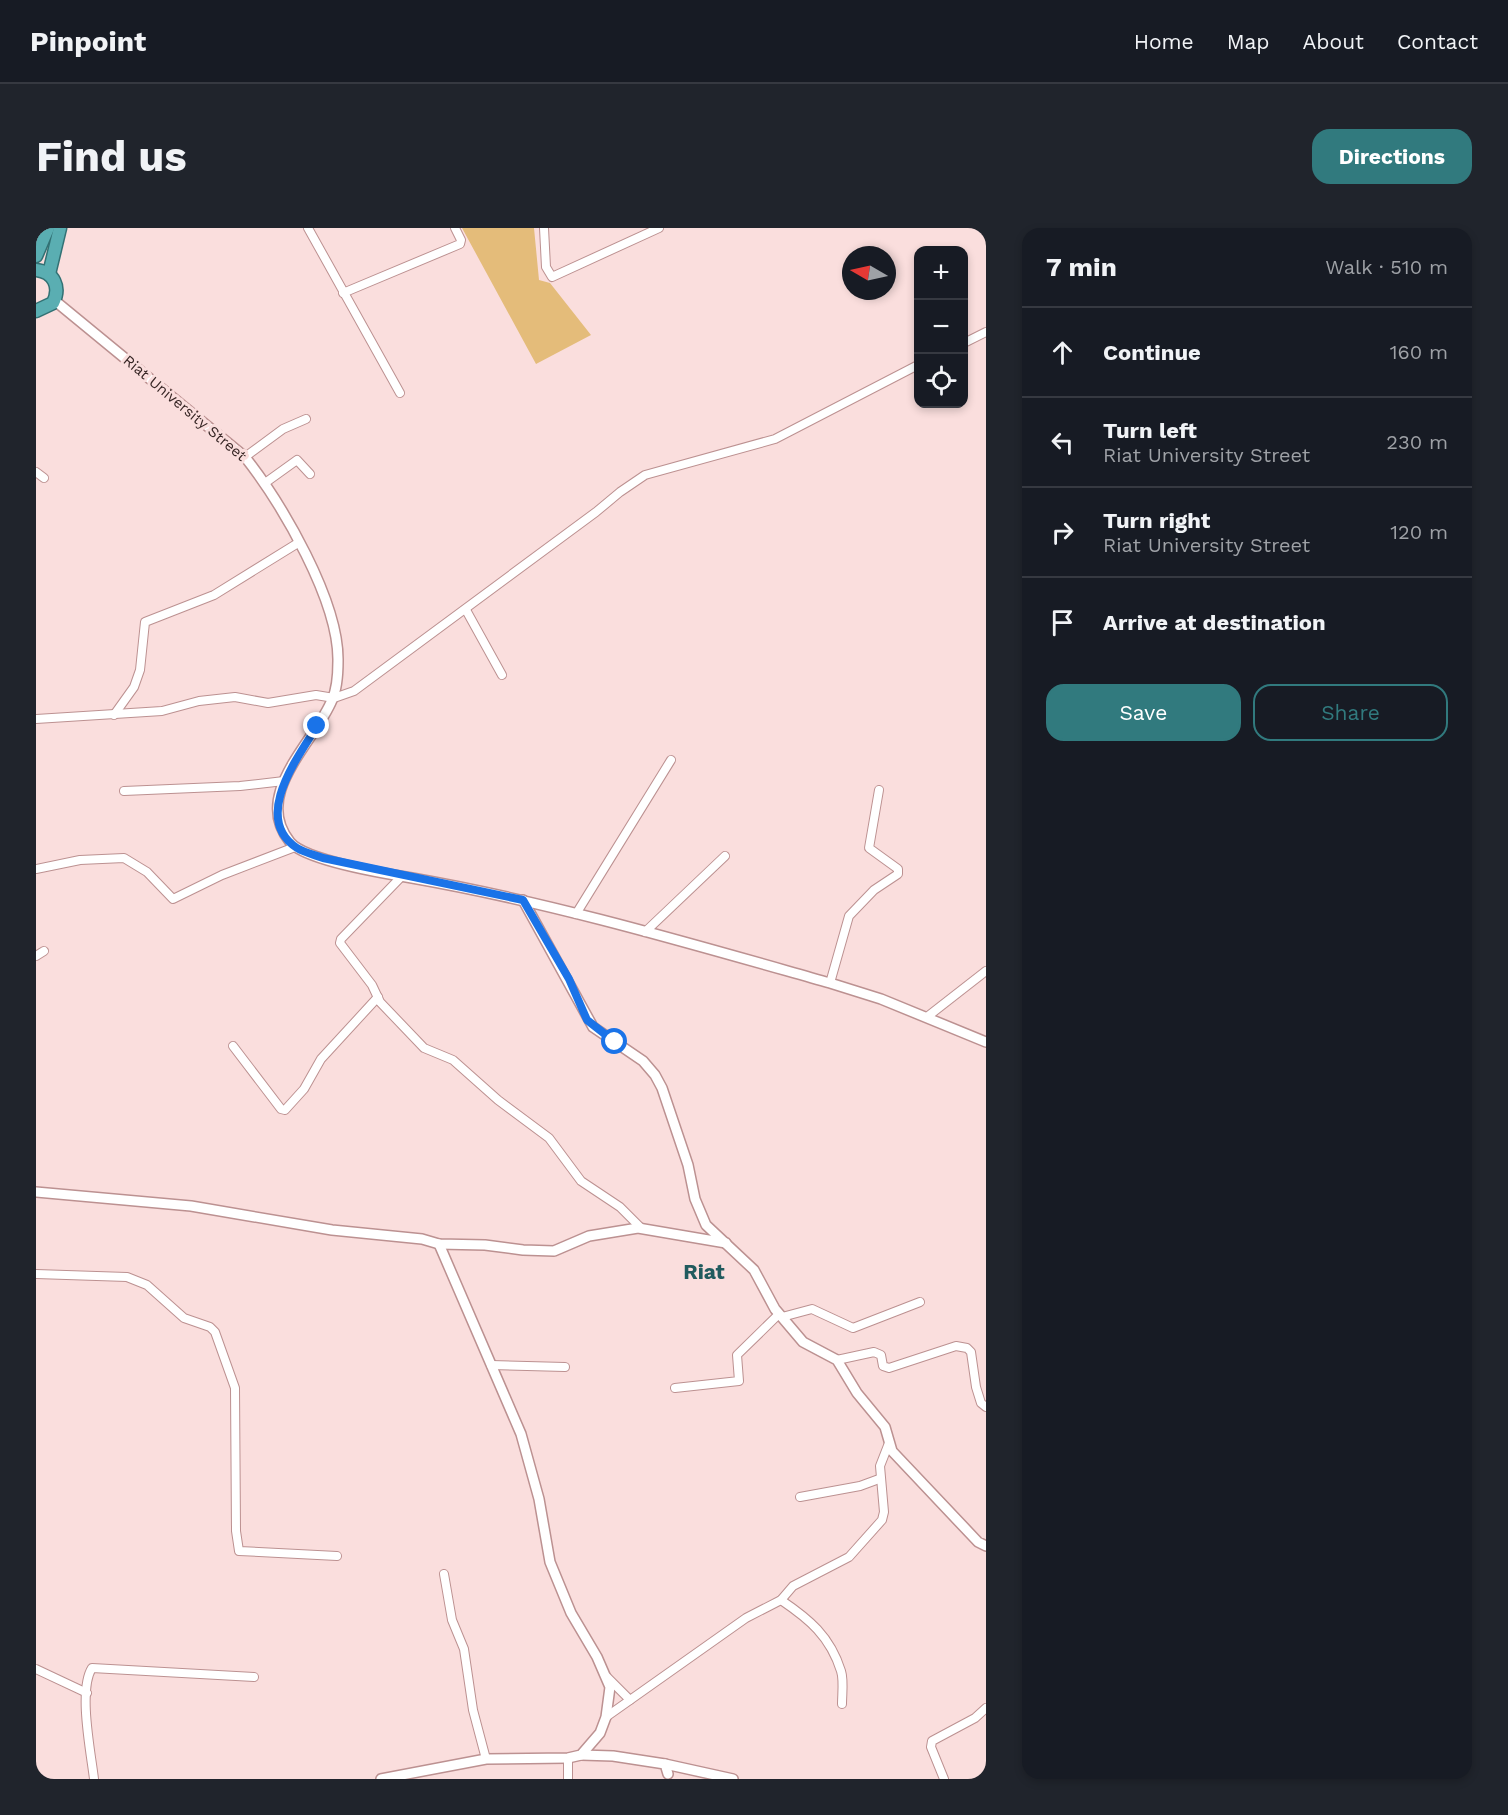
<!DOCTYPE html>
<html lang="en">
<head>
<meta charset="utf-8">
<style>
  body { margin:0; font-family:"Work Sans",sans-serif; background:#20242c; color:#f1f3f6 }
  .controls { position:absolute; right:18px; top:18px; display:grid; overflow:hidden; border-radius:12px; box-shadow:0 3px 9px #0003 }
  .controls button { width:54px; height:54px; display:grid; place-items:center; padding:0; border:0; border-bottom:2px solid #363941; background:#171b24; color:#f1f3f6; font:30px sans-serif }
  .compass { position:absolute; left:806px; top:18px; width:54px; height:54px; border-radius:50%; background:#171b24; box-shadow:0 3px 9px #0003; rotate:279deg }
  .stop { position:absolute; width:18px; height:18px; margin:-14px; border:4px solid #1a73e8; border-radius:50%; background:#fff }
  .stop.end { background:#1a73e8; border-color:#fff; box-shadow:0 2px 6px #0008 }
  .list { margin:0; padding:0; list-style:none }
  h2 { display:flex; justify-content:space-between; align-items:center; height:78px; margin:0; padding:0 24px; font-size:26px }
  h2 small { font-size:20px; font-weight:400; color:#9ea1a6 }
  .list li { display:grid; grid-template-columns:39px 1fr auto; gap:18px; align-items:center; box-sizing:border-box; height:90px; padding:0 24px; border-top:2px solid #363941 }
  .list b { display:block; font-size:22px; white-space:nowrap }
  .list p { margin:0; font-size:20px; white-space:nowrap; color:#9ea1a6 }
  .list em { font-size:20px; font-style:normal; color:#9ea1a6 }
  .actions { display:flex; gap:12px; padding:18px 24px }
  .actions a { flex:1; padding:14px 0; border:2px solid #317a7e; border-radius:18px; text-align:center; font-size:21px; color:#317a7e }
  .actions .main { background:#317a7e; color:#fff }
  .icon { flex:none; width:33px; height:33px; fill:none; stroke:currentColor; stroke-width:2; stroke-linecap:round; stroke-linejoin:round }
  .map { position:relative; flex:none; width:950px; height:1551px; overflow:hidden; border-radius:18px }
  header { display:flex; align-items:center; gap:36px; box-sizing:border-box; height:84px; padding:0 30px; background:#171b24; border-bottom:2px solid #363941 }
  header strong { font-size:28px }
  nav { display:flex; gap:33px; margin-inline-start:auto; font-size:21px }
  .intro { display:flex; align-items:center; justify-content:space-between; box-sizing:border-box; height:144px; padding:0 36px }
  h1 { margin:0; font-size:42px }
  .button { padding:15px 27px; border-radius:18px; background:#317a7e; color:#fff; font-size:21px; font-weight:700 }
  main { display:flex; gap:36px; padding:0 36px }
  aside { flex:1; background:#171b24; border-radius:18px; box-shadow:0 3px 9px #0003 }
  .map>svg:first-child { display:block }
  .green { fill:#e4bc7a }
  .lines { fill:none; stroke-linecap:round; stroke-linejoin:round }
  .minor-casing { stroke:#bc9191; stroke-width:10 }
  .tertiary-casing { stroke:#bc9191; stroke-width:12 }
  .trunk-casing { stroke:#327174; stroke-width:15 }
  .minor { stroke:#fff; stroke-width:8 }
  .tertiary { stroke:#fff; stroke-width:9 }
  .trunk { stroke:#5aaeb2; stroke-width:12 }
  .route { stroke:#1a73e8; stroke-width:8 }
  .labels { text-anchor:middle; stroke-width:6; stroke-linejoin:round; paint-order:stroke }
  .street-label { font-size:15px; fill:#372625; stroke:#fadedd }
  .district-label { font-size:21px; font-weight:bold; fill:#215b5e; stroke:#fadedd }
</style>
</head>
<body>
<header>
<strong>Pinpoint</strong>
<nav><a>Home</a><a>Map</a><a>About</a><a>Contact</a></nav>
</header>
<div class="intro"><h1>Find us</h1><a class="button">Directions</a></div>
<main>
<div class="map">
<svg width="950" height="1551" viewBox="0 0 950 1551">
  <rect width="100%" height="100%" fill="#fadedd"/>
  <path class="green" d="M426 0H498L503 52 514 55 555 107 500 136Z"/>
  <g class="lines">
    <defs>
      <g id="minor">
        <path d="M272 0 364 165"/>
        <path d="M508 0 510 39 516 49 623 0"/>
        <path d="M307 65 424 16 425 12 419 0"/>
        <path d="M928 115 950 104"/>
        <path d="M209 229 247 201 270 191"/>
        <path d="M0 244 8 250"/>
        <path d="M229 255 261 232 274 246"/>
        <path d="M430 382 466 447"/>
        <path d="M78 487 98 459 104 442 109 394 178 367 262 315"/>
        <path d="M0 491 126 483 163 473 199 469 232 475 280 467 298 470 318 463 560 284 584 264 609 247 739 211 882 137"/>
        <path d="M88 563 204 558 248 553"/>
        <path d="M0 641 44 632 88 630 111 644 137 671 186 647 259 619"/>
        <path d="M366 648 305 711 304 715 336 757 344 774 388 820 417 832 462 872 513 910 545 953 584 979 605 1000"/>
        <path d="M540 686 635 532"/>
        <path d="M609 704 689 628"/>
        <path d="M0 728 8 723"/>
        <path d="M794 755 813 688 838 662 862 646V641L833 620 843 562"/>
        <path d="M891 789 950 743"/>
        <path d="M197 818 245 881 249 882 268 861 285 831 342 769"/>
        <path d="M0 1046 91 1049 111 1057 148 1090 174 1099 179 1104 199 1160 200 1303 203 1323 301 1328"/>
        <path d="M746 1089 776 1081 817 1100 884 1074"/>
        <path d="M801 1132 838 1124 845 1127 847 1138 853 1140 920 1118 931 1120 935 1124 940 1159 945 1175 950 1179"/>
        <path d="M455 1137 529 1139"/>
        <path d="M639 1160 703 1153 701 1127 743 1086"/>
        <path d="M764 1269 824 1258 843 1251"/>
        <path d="M408 1346 416 1392 428 1421 437 1482 450 1531"/>
        <path d="M745 1372C773 1391 794 1408 805 1443 808 1452 806 1466 806 1476"/>
        <path d="M0 1441 51 1465"/>
        <path d="M571 1449 594 1472"/>
        <path d="M570 1489 710 1390 745 1372 757 1358 813 1329 846 1292 848 1284 844 1238 853 1215"/>
        <path d="M532 1530V1551"/>
        <path d="M58 1551C55 1525 42 1462 56 1440L218 1449"/>
        <path d="M908 1551 895 1519 896 1513 939 1490 950 1480"/>
      </g>
      <g id="tertiary">
        <path d="M18 72 209 229C246 276 303 373 302 433 302 445 301 461 296 472 279 514 215 566 254 614 268 632 351 646 376 650 518 675 656 716 794 755L845 771 950 814"/>
        <path d="M487 672 557 799 607 833 619 847 626 860 652 937 659 971 670 997 718 1042 739 1081 767 1114 801 1132 821 1165 849 1199 856 1223 942 1314 950 1318"/>
        <path d="M0 964 155 978 296 1002 386 1011 403 1016 449 1017 487 1022 518 1023 553 1008 602 1000 690 1015"/>
        <path d="M545 1527 577 1528 629 1536 632 1546"/>
        <path d="M629 1536 697 1551"/>
        <path d="M345 1551 450 1531 532 1530 545 1527 564 1505 570 1489 574 1459 561 1429 535 1385 514 1334 503 1271 485 1206 403 1016"/>
      </g>
      <g id="trunk">
        <path d="M0 28 12 0"/>
        <path d="M0 42C18 44 25 59 17 75L0 83"/>
        <path d="M13 46 24 0"/>
      </g>
    </defs>
    <use href="#minor" class="minor-casing"/>
    <use href="#tertiary" class="tertiary-casing"/>
    <use href="#trunk" class="trunk-casing"/>
    <use href="#minor" class="minor"/>
    <use href="#tertiary" class="tertiary"/>
    <use href="#trunk" class="trunk"/>
  </g>
  <g class="lines">
    <path class="route" d="M281 498C263 528 215 590 261 620 269 625 279 627 287 630L487 672 533 751 551 792 579 814"/>
  </g>
  <g class="labels">
    <g class="street-label">
      <text transform="translate(149 180) rotate(40)" y="5">Riat University Street</text>
    </g>
    <g class="district-label">
      <text x="668" y="1051">Riat</text>
    </g>
  </g>
</svg>
<div class="controls">
<button>+</button>
<button>−</button>
<button><svg class="icon" aria-label="locate" viewBox="0 0 24 24"><circle cx="12" cy="12" r="6"/><path d="M12 2v4M12 18v4M2 12h4M18 12h4"/></svg></button>
</div>
<svg class="compass" viewBox="-18 -18 36 36"><path d="M0-13l5 13h-10z" fill="#e53935"/><path d="M0 13l5-13h-10z" fill="#9ea1a6"/></svg>
<div class="stop" style="left:579px;top:814px"></div>
<div class="stop end" style="left:281px;top:498px"></div>
</div>
<aside>
<h2>7 min<small>Walk · 510 m</small></h2>
<ul class="list">
<li><svg class="icon" aria-label="ahead" viewBox="0 0 24 24"><path d="M12 20V5M6 11l6-6 6 6"/></svg><div><b>Continue</b></div><em>160 m</em></li>
<li><svg class="icon" aria-label="left" viewBox="0 0 24 24"><path d="M17 20v-9H6M10 6l-5 5 5 5"/></svg><div><b>Turn left</b><p>Riat University Street</p></div><em>230 m</em></li>
<li><svg class="icon" aria-label="right" viewBox="0 0 24 24"><path d="M7 20v-9h11M14 6l5 5-5 5"/></svg><div><b>Turn right</b><p>Riat University Street</p></div><em>120 m</em></li>
<li><svg class="icon" aria-label="arrive" viewBox="0 0 24 24"><path d="M6 21V4h12l-3 4 3 4H6"/></svg><div><b>Arrive at destination</b></div></li>
</ul>
<div class="actions"><a class="main">Save</a><a>Share</a></div>
</aside>
</main>
</body>
</html>
